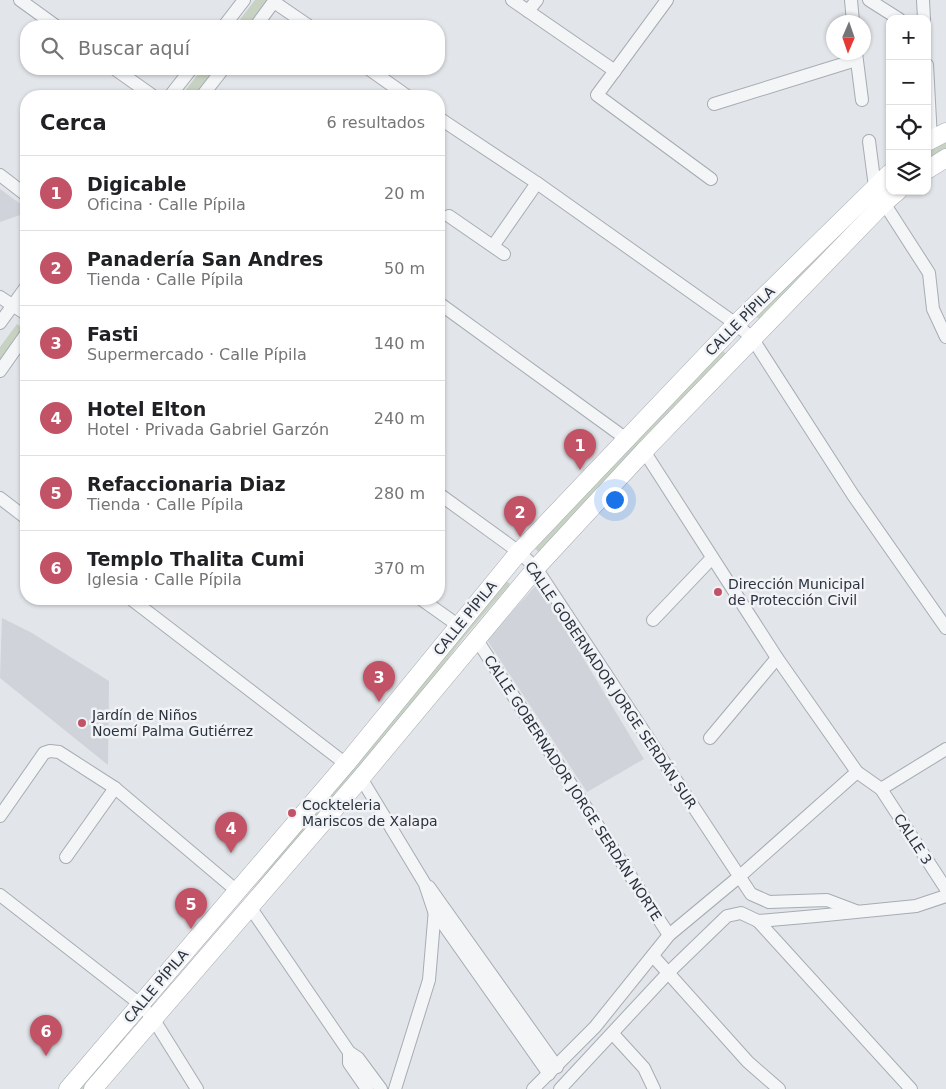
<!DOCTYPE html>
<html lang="es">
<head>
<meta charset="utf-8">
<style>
  body { margin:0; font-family:"DejaVu Sans",sans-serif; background:#f2f2f2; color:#202124 }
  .controls { position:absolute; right:15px; top:15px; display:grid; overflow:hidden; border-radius:10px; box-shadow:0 1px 4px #0004 }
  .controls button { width:45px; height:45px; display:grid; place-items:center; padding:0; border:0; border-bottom:1px solid #e0e0e0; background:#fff; color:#202124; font:25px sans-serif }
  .compass { position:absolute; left:826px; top:15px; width:45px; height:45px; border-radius:50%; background:#fff; box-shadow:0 1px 4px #0004; rotate:182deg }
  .you { position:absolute; left:614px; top:499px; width:18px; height:18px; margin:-12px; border:4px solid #fff; border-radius:50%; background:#1a73e8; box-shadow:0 0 0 8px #1a73e833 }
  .badge { display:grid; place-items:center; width:32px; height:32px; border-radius:50%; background:#c25266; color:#fff; font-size:16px; font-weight:700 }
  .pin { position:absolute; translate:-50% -41px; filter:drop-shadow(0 1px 2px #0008) }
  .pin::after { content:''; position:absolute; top:26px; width:18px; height:15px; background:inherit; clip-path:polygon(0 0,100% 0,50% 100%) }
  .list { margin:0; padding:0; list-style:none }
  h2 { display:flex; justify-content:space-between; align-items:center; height:65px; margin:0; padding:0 20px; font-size:21px }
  h2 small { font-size:16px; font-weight:400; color:#757577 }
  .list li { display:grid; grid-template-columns:32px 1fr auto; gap:15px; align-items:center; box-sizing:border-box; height:75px; padding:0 20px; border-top:1px solid #e0e0e0 }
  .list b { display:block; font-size:19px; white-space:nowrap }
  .list p { margin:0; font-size:16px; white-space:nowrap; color:#757577 }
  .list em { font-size:16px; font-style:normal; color:#757577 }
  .icon { flex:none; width:28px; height:28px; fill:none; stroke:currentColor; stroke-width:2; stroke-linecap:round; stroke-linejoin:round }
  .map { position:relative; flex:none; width:946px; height:1089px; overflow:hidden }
  .search { position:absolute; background:#fff; box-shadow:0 1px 4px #0004; left:20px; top:20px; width:425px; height:55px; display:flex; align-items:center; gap:12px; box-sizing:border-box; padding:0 18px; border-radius:20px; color:#757577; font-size:19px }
  .panel { position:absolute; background:#fff; box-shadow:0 1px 4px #0004; left:20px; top:90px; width:425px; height:515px; border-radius:20px }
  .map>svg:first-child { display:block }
  .built { fill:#d0d4da }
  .green { fill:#c7d2c3 }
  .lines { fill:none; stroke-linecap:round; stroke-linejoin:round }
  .minor-casing { stroke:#a7acb3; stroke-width:14 }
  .secondary-casing { stroke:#a7acb3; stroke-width:19 }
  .minor { stroke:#f4f5f7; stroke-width:12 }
  .secondary { stroke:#fff; stroke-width:18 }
  .poi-dot { fill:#c25266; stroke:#f1f3f6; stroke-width:2 }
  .labels { text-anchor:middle; stroke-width:5; stroke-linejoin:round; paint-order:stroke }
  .street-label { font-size:14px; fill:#2b333f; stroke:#f1f3f6 }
  .poi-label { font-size:14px; fill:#2b333f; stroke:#f1f3f6; text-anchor:start }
</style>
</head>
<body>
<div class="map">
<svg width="946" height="1089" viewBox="0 0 946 1089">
  <rect width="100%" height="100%" fill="#e2e5e9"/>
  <g class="built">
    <path d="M0 189 26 208V213L0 222Z"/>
    <path d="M538 583 644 759 587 792 487 640Z"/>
    <path d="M2 618 32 633 109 681 108 765 0 678Z"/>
  </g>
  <g class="green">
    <path d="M255 0H278L257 26H235Z"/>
    <path d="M202 69H224L203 96H181Z"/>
    <path d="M946 140V149L927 161V151Z"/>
    <path d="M890 180V190L759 319 754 314Z"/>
    <path d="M17 324 26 331 0 375V347Z"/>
    <path d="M719 347 726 354 540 553 533 547Z"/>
    <path d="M503 578 510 584 465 636 353 783 244 900Z"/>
    <path d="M121 1033 128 1040 87 1089H76Z"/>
  </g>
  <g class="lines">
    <defs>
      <g id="minor">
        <path d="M20 0 56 26"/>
        <path d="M512 0 615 71"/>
        <path d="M667 0 597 95 711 179"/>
        <path d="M851 0 853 22"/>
        <path d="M869 0 899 19"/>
        <path d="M923 0 924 19"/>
        <path d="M274 2 309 26"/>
        <path d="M528 11 537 0"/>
        <path d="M224 26 244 0"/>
        <path d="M256 26 275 0"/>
        <path d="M856 53 862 100"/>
        <path d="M927 65 931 139"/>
        <path d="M115 69 153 96"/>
        <path d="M369 69 407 96"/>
        <path d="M170 96 191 69"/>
        <path d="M202 96 223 69"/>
        <path d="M714 104 856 60"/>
        <path d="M439 118 537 183 736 324 752 338 853 495 946 628"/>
        <path d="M869 141 875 187"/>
        <path d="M0 175 26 195"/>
        <path d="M884 203 929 273 933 309 946 337"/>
        <path d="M449 216 504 254"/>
        <path d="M493 246 537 183"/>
        <path d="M0 297 26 314"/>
        <path d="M439 303 625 438"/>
        <path d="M0 323 26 287"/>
        <path d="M0 371 26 334"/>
        <path d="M644 451 777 658 857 772 881 789 946 889"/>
        <path d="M439 494 519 552 536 568 751 894 769 902 827 900 856 911"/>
        <path d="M0 498 26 518"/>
        <path d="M131 599 346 764"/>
        <path d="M421 599 459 626"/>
        <path d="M653 620 712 558"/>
        <path d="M477 640 669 935"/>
        <path d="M710 738 777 658"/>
        <path d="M361 778 425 884 434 911 549 1074"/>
        <path d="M881 789 946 749"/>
        <path d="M0 816 44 753 50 751 59 752 115 788 237 891"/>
        <path d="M66 857 115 788"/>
        <path d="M429 887 557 1067"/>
        <path d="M0 895 140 1004 154 1020 197 1089"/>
        <path d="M250 907 349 1052 358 1058 381 1089"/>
        <path d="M758 921 911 1089"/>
        <path d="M653 956 748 1062 779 1089"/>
        <path d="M613 1034 644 1068 654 1089"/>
        <path d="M349 1052V1063L367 1089"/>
        <path d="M395 1089 429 980 435 909"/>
        <path d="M533 1089 595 1027 669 935 740 876 857 772"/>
        <path d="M560 1089 668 973 727 916 741 913 758 921 816 916 916 906 946 896"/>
      </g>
      <g id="secondary">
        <path d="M927 142 946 132"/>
        <path d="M927 170 946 158"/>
        <path d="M68 1089 346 764 519 552 736 324 890 173"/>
        <path d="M93 1089 361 778 536 568 644 451 884 203 898 191"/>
      </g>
    </defs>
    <use href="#minor" class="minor-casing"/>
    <use href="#secondary" class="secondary-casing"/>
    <use href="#minor" class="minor"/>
    <use href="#secondary" class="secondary"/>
  </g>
  <g class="poi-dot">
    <circle cx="718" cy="592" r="5"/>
    <circle cx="82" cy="723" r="5"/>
    <circle cx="292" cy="813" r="5"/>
  </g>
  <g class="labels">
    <g class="street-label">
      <text transform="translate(740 321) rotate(-45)" y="5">CALLE PÍPILA</text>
      <text transform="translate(465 618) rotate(-51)" y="5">CALLE PÍPILA</text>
      <text transform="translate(611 685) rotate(56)" y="5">CALLE GOBERNADOR JORGE SERDÁN SUR</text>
      <text transform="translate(573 788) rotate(57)" y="5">CALLE GOBERNADOR JORGE SERDÁN NORTE</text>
      <text transform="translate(913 839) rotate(57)" y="5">CALLE 3</text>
      <text transform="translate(156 986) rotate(-50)" y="5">CALLE PÍPILA</text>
    </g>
    <g class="poi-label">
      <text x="728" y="589">Dirección Municipal<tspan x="728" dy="16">de Protección Civil</tspan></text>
      <text x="92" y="720">Jardín de Niños<tspan x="92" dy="16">Noemí Palma Gutiérrez</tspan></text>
      <text x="302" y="810">Cockteleria<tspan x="302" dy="16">Mariscos de Xalapa</tspan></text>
    </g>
  </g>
</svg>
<div class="controls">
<button>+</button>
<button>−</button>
<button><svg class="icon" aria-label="locate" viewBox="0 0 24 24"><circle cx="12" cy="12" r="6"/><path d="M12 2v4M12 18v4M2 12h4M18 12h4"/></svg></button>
<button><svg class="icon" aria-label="layers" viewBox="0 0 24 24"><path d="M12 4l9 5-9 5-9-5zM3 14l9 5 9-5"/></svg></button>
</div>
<svg class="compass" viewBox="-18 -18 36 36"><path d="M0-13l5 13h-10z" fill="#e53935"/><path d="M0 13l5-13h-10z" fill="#757577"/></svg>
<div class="you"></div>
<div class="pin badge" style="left:580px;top:470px">1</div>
<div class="pin badge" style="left:520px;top:537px">2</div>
<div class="pin badge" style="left:379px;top:702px">3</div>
<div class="pin badge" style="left:231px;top:853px">4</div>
<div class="pin badge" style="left:191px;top:929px">5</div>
<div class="pin badge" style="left:46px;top:1056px">6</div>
<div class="search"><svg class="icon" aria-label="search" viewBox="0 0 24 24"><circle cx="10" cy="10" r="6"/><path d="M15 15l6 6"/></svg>Buscar aquí</div>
<section class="panel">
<h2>Cerca<small>6 resultados</small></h2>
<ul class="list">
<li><span class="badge">1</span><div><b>Digicable</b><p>Oficina · Calle Pípila</p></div><em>20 m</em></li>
<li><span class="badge">2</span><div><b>Panadería San Andres</b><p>Tienda · Calle Pípila</p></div><em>50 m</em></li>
<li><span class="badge">3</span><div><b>Fasti</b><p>Supermercado · Calle Pípila</p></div><em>140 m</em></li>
<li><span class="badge">4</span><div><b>Hotel Elton</b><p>Hotel · Privada Gabriel Garzón</p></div><em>240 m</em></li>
<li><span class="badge">5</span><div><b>Refaccionaria Diaz</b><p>Tienda · Calle Pípila</p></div><em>280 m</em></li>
<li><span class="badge">6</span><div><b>Templo Thalita Cumi</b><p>Iglesia · Calle Pípila</p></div><em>370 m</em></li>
</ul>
</section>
</div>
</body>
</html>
